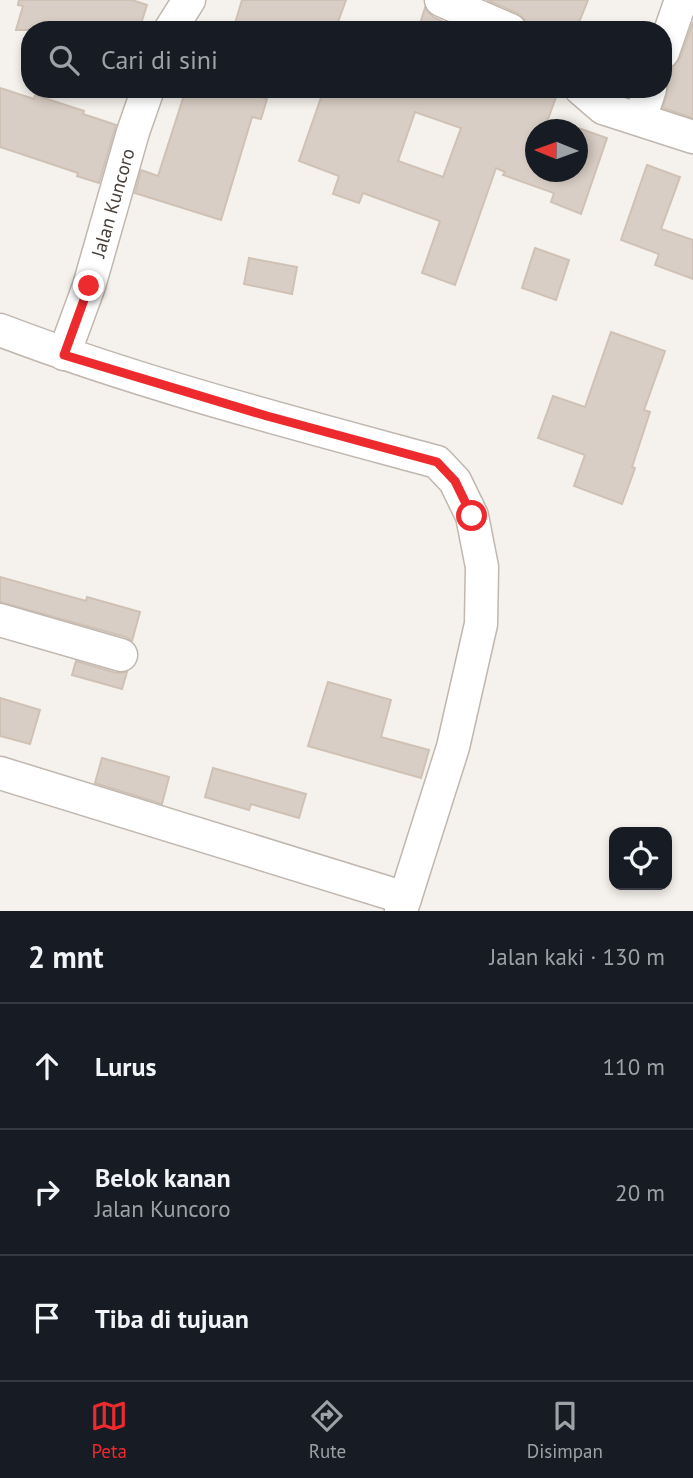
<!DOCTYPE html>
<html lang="id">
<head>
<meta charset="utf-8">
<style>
  body { margin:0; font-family:"PT Sans",sans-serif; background:#20242c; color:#f1f3f6 }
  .controls { position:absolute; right:21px; bottom:21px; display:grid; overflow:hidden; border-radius:14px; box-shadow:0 4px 10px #0003 }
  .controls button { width:63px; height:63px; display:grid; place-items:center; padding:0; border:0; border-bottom:2px solid #363941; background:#171b24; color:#f1f3f6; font:35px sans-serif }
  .compass { position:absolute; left:525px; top:119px; width:63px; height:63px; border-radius:50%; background:#171b24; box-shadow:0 4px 10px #0003; rotate:271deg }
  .stop { position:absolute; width:21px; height:21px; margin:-16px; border:5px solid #ed2a2e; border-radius:50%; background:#fff }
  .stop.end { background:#ed2a2e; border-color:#fff; box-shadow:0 2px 7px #0008 }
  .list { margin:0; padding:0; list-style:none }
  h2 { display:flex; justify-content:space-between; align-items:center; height:91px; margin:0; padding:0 28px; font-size:30px }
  h2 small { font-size:23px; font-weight:400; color:#9ea1a6 }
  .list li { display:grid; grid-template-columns:46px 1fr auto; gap:21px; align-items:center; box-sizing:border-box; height:126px; padding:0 28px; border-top:2px solid #363941 }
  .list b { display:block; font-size:26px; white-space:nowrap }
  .list p { margin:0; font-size:23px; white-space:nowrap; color:#9ea1a6 }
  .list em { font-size:23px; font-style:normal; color:#9ea1a6 }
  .icon { flex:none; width:38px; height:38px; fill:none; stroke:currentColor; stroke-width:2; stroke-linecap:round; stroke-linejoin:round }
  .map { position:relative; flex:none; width:693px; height:911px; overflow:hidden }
  .search { position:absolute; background:#171b24; box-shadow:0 4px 10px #0003; left:21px; right:21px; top:21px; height:77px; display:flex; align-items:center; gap:18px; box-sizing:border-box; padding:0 24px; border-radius:28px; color:#9ea1a6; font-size:26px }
  .sheet { height:469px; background:#171b24 }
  nav { display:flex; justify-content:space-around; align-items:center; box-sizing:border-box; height:98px; border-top:2px solid #363941; background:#171b24; font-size:19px; color:#9ea1a6 }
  nav a { display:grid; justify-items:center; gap:4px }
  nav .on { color:#ed2a2e }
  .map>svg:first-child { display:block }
  .building { fill:#d9cec5; stroke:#d0c1b5; stroke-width:2; fill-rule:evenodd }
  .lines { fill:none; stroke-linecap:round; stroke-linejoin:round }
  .street-casing { stroke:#c0b7af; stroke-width:35 }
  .street { stroke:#fff; stroke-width:32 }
  .route { stroke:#ed2a2e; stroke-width:9 }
  .labels { text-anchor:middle; stroke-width:5; stroke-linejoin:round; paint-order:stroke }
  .street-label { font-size:19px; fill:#49403a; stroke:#fff }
</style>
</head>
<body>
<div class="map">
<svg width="693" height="911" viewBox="0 0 693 911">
  <rect width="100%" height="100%" fill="#f5f1ec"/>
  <g class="building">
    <path d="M19 0H132L147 5 139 30H97L72 22 70 30H16L23 6 18 5Z"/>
    <path d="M242 0H346L335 30H233Z"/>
    <path d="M487 0H588L576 30H540L527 25 524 19 517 13Z"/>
    <path d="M425 8 433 17 442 21 439 30H418Z"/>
    <path d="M693 22V118L663 108 668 86 664 78 665 76 670 78 673 67 680 58Z"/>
    <path d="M0 88 34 99 35 95 84 111 83 114 116 125 99 183 77 176 78 173 0 147Z"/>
    <path d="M186 89H237L267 99 261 119 252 117 221 220 135 193 141 170 158 176Z"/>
    <path d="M324 89H534L556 97 544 130H536V172H578V128L607 138 581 214 551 202 554 193 503 175 505 172 496 168 455 285 422 273 440 221 363 193 359 203 333 194 339 176 299 161ZM415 112 461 128 443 177 398 161Z"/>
    <path d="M647 165 680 177 661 229 693 240V279L655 265 659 254 621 240Z"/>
    <path d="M535 248 569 260 556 300 522 288Z"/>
    <path d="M249 258 297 267 292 294 244 284Z"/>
    <path d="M611 332 665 351 644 410 650 412 632 467 635 468 622 504 574 486 585 455 538 438 553 396 585 407Z"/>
    <path d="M0 577 86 601 87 597 140 612 132 641 126 637 0 602Z"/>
    <path d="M76 661 116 673 127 672 122 689 72 675Z"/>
    <path d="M328 682 391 700 381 737 429 750 421 778 308 746Z"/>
    <path d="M0 698 40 710 30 744 0 736Z"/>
    <path d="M102 758 169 777 162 804 95 783Z"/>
    <path d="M213 768 306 794 299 818 251 804 249 810 205 797Z"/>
  </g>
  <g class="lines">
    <defs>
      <g id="street">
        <path d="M441 0 510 30"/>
        <path d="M170 30 189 0"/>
        <path d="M663 52 681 0"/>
        <path d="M581 89 603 108 693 137"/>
        <path d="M640 119 650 89"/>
        <path d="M0 330C142 384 290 422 437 462L455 481 472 516 482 567 481 624 453 747 401 911"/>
        <path id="s1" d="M64 354 89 286 133 132 148 89"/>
        <path d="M0 620 121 655"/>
        <path d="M0 773 405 898"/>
      </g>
    </defs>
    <use href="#street" class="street-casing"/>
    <use href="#street" class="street"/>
  </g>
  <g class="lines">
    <path class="route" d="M89 286 64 355 267 416 437 462 455 481 472 516"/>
  </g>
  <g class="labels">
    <g class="street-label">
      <text dy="7" stroke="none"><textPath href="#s1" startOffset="159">Jalan Kuncoro</textPath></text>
    </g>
  </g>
</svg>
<div class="controls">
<button><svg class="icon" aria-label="locate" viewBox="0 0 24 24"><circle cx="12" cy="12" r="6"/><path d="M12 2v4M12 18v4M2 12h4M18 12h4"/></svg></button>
</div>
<svg class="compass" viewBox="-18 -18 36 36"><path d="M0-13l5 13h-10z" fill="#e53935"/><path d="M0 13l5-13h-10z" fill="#9ea1a6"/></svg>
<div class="stop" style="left:472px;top:516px"></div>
<div class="stop end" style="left:89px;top:286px"></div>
<div class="search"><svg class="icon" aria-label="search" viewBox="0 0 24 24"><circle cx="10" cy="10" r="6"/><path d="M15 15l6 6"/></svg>Cari di sini</div>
</div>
<section class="sheet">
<h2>2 mnt<small>Jalan kaki · 130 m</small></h2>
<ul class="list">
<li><svg class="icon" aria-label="ahead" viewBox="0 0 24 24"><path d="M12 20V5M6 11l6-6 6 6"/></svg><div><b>Lurus</b></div><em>110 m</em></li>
<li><svg class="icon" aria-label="right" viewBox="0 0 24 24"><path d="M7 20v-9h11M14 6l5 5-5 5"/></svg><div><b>Belok kanan</b><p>Jalan Kuncoro</p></div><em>20 m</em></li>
<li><svg class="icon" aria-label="arrive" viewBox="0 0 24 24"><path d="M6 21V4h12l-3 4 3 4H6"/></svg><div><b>Tiba di tujuan</b></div></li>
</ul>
</section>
<nav>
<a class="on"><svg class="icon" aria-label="map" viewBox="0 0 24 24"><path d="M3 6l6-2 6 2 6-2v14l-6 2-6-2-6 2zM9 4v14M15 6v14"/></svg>Peta</a>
<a><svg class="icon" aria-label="directions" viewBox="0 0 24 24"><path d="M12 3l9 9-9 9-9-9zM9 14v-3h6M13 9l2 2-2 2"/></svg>Rute</a>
<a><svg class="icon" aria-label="saved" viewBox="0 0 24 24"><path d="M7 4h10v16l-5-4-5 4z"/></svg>Disimpan</a>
</nav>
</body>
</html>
